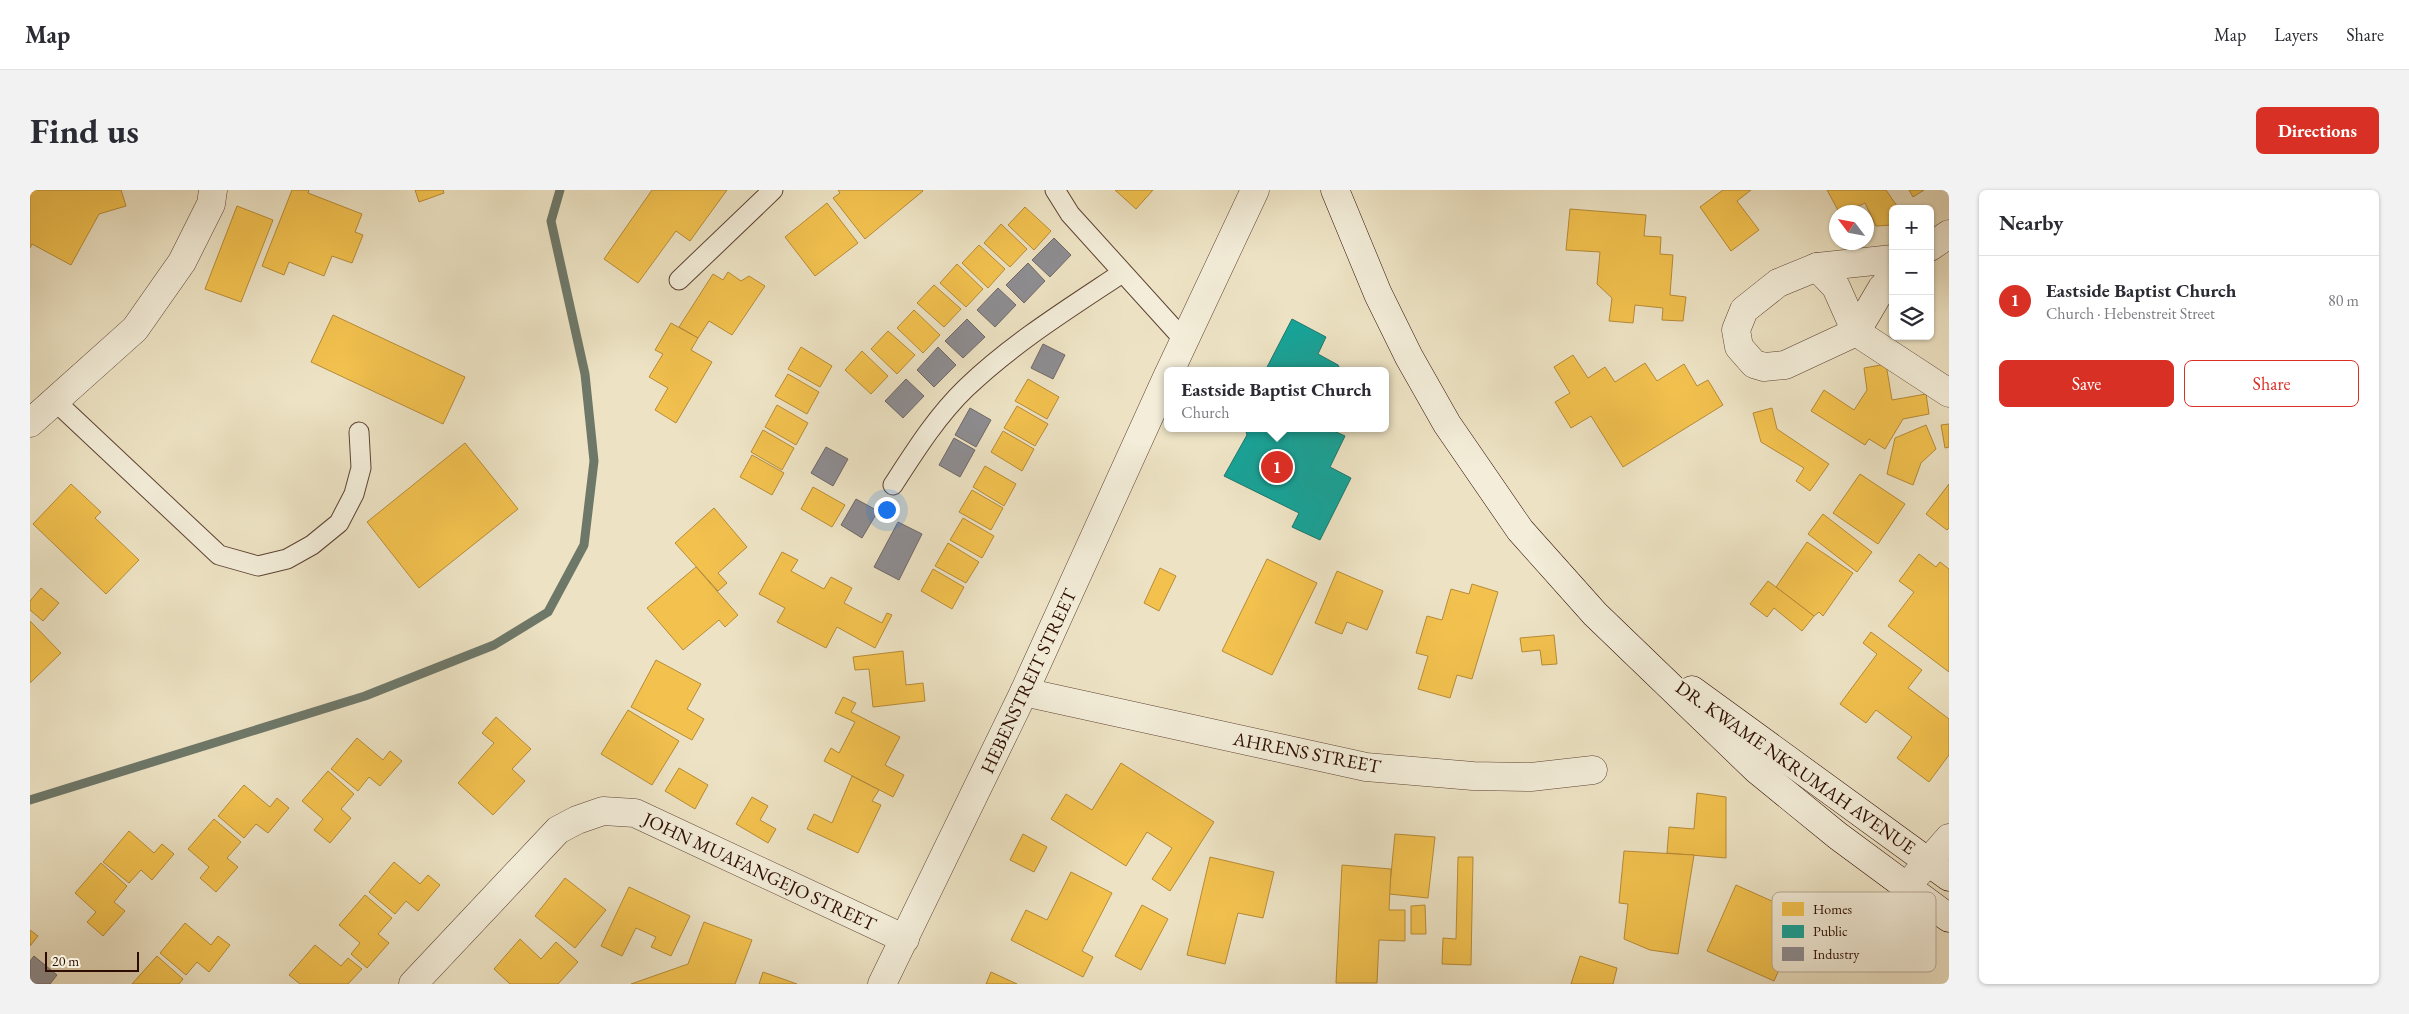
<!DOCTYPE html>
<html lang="en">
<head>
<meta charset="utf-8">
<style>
  body { margin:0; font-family:"EB Garamond",serif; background:#f2f2f3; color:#2b2b33 }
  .controls { position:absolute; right:15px; top:15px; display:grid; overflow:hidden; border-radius:8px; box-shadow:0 1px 4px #0004 }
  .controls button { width:45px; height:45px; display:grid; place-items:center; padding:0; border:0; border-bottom:1px solid #e1e1e2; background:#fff; color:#2b2b33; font:25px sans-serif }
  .compass { position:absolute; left:1799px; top:15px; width:45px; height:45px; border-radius:50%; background:#fff; box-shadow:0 1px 4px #0004; rotate:302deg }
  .scale { position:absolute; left:15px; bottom:12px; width:94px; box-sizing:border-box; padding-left:5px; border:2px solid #2d0d01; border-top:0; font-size:14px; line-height:18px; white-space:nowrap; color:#2d0d01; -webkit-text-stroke:4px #f3edd9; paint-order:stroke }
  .you { position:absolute; left:856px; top:319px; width:18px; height:18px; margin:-12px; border:4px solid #fff; border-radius:50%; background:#1a73e8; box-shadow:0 0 0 8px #1a73e833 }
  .badge { display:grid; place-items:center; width:32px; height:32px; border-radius:50%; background:#d93025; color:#fff; font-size:16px; font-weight:700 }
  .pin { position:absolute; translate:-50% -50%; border:2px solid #fff; box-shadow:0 1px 5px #0006 }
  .popup { position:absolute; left:1134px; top:177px; width:225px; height:65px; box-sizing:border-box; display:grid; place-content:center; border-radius:8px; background:#fff; filter:drop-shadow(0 1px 4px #0005); font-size:16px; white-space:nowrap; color:#7c7c81 }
  .popup b { font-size:19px; color:#2b2b33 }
  .popup::after { content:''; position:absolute; left:50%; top:100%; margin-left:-10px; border:10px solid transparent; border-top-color:#fff }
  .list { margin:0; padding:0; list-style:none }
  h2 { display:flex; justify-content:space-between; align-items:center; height:65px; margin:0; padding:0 20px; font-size:21px }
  h2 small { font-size:16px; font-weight:400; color:#7c7c81 }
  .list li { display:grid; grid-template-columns:32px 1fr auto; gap:15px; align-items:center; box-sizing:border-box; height:90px; padding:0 20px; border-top:1px solid #e1e1e2 }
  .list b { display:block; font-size:19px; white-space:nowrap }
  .list p { margin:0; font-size:16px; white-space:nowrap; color:#7c7c81 }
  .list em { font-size:16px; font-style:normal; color:#7c7c81 }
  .actions { display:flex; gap:10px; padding:15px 20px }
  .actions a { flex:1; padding:11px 0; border:1px solid #d93025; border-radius:8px; text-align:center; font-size:18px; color:#d93025 }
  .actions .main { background:#d93025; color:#fff }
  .icon { flex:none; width:28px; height:28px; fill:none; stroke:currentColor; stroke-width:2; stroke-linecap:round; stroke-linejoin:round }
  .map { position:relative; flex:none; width:1919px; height:794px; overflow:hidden; border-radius:8px }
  header { display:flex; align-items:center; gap:30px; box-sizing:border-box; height:70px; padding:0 25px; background:#fff; border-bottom:1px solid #e1e1e2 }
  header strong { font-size:24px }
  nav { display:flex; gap:28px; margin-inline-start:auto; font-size:18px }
  .intro { display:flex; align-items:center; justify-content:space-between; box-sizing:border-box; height:120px; padding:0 30px }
  h1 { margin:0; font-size:35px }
  .button { padding:12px 22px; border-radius:8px; background:#d93025; color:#fff; font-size:18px; font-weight:700 }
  main { display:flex; gap:30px; padding:0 30px }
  aside { flex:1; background:#fff; border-radius:8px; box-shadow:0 1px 4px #0004 }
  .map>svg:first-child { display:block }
  .homes { fill:#f2c14e; stroke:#b78b37 }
  .public { fill:#17a398; stroke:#1e766b }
  .industry { fill:#8d8d92; stroke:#706766 }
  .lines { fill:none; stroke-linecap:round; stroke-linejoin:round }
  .stream { stroke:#6e7869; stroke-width:9 }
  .lane-casing { stroke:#5d4232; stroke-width:21 }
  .street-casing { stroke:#5d4232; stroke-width:29 }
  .secondary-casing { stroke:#2d0d01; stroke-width:29 }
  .lane { stroke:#f3edd9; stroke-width:19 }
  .street { stroke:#f3edd9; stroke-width:28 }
  .secondary { stroke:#f3edd9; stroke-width:28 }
  .labels { text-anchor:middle; stroke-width:5; stroke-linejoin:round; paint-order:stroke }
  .street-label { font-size:19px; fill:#2d0d01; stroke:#f3edd9 }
  .key { fill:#f3edd9; stroke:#b8aa98; stroke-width:1 }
  .key-label { font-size:14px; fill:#2d0d01 }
</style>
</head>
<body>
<header>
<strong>Map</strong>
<nav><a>Map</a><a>Layers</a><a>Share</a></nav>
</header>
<div class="intro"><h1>Find us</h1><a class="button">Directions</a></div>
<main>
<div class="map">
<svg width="1919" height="794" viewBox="0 0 1919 794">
  <rect width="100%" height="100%" fill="#ede3c4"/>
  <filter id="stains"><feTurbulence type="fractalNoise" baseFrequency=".004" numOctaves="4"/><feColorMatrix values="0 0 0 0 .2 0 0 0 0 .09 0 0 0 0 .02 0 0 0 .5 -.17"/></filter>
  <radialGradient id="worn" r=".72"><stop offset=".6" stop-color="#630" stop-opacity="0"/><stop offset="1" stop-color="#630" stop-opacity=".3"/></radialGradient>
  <g class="homes">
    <path d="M0 0H91L96 16 69 24 41 75 2 54 0 58Z"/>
    <path d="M262 0H279L278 3 332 24 325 42 333 45 322 73 302 66 294 86 259 72 254 85 232 76Z"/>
    <path d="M385 0H413L414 3 389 12Z"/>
    <path d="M622 0H697L660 51 646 41 608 93 574 69Z"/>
    <path d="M808 0H892L893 1 835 49 803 8 810 3Z"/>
    <path d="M1085 0H1123L1106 19Z"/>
    <path d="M1693 0H1721L1707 11 1729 40 1701 61 1670 17Z"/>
    <path d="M1797 0H1856L1869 19H1863V35L1846 36 1835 13 1817 22H1809Z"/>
    <path d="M1879 0H1894L1883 7Z"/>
    <path d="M797 13 828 53 785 86 755 47Z"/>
    <path d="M207 16 243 30 211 112 175 99Z"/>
    <path d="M995 17 1021 41 1004 60 978 35Z"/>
    <path d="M1540 19 1616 25 1614 46 1631 47 1630 64 1643 65 1640 105 1656 107 1653 131 1632 130 1633 118 1605 115 1603 133 1579 131 1582 108 1567 94 1570 62 1536 60Z"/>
    <path d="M971 34 997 59 980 77 954 53Z"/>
    <path d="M949 55 975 79 958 98 932 73Z"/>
    <path d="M927 74 953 99 936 117 910 93Z"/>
    <path d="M698 82 711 91 719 86 735 96 702 145 679 131 668 148 649 137 683 84 693 90Z"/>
    <path d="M904 95 931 119 914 137 887 113Z"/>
    <path d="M884 120 910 145 893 163 867 138Z"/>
    <path d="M303 125 435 187 413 234 281 172Z"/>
    <path d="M641 133 668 148 661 160 682 172 646 233 625 220 638 198 619 187 633 164 625 160Z"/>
    <path d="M858 141 885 165 867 184 841 159Z"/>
    <path d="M771 157 802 176 790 197 758 179Z"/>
    <path d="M832 161 858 186 841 204 815 180Z"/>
    <path d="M1543 165 1558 188 1575 177 1585 192 1615 173 1627 191 1654 174 1667 196 1678 190 1693 215 1593 277 1561 226 1541 238 1525 212 1540 203 1524 177Z"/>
    <path d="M1856 174 1862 210 1896 204 1899 224 1873 229 1855 259 1839 249 1835 255 1781 221 1794 200 1824 220 1837 200 1834 178Z"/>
    <path d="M758 184 789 202 777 224 745 206Z"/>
    <path d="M998 189 1029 207 1017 229 985 211Z"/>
    <path d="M747 215 778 233 766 255 735 237Z"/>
    <path d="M987 216 1018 234 1005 256 974 238Z"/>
    <path d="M1742 218 1747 239 1799 274 1780 301 1766 291 1774 278 1731 252 1723 223Z"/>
    <path d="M1919 234V257L1915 258 1911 235Z"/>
    <path d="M1896 235 1906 259 1891 273 1883 295 1857 284 1865 248Z"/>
    <path d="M733 240 764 258 752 280 721 262Z"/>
    <path d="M973 241 1004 259 992 281 961 262Z"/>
    <path d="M435 253 488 319 389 398 337 332Z"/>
    <path d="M722 265 754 283 742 305 710 287Z"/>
    <path d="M955 276 986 294 974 316 943 297Z"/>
    <path d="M1830 284 1875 314 1848 354 1803 323Z"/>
    <path d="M41 294 71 322 65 328 109 370 76 404 3 334Z"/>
    <path d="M1919 294V338L1917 340 1896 324Z"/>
    <path d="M783 297 815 315 802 337 771 319Z"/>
    <path d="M942 300 973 318 961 340 929 322Z"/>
    <path d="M684 318 717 357 688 383 697 393 688 401 645 353Z"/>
    <path d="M1793 324 1842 362 1827 382 1778 344Z"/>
    <path d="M933 328 964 346 952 368 920 350Z"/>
    <path d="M1777 352 1823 383 1793 426 1789 422 1784 426 1746 397Z"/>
    <path d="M918 353 949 372 936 393 905 376Z"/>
    <path d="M752 362 768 370 761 381 794 399 801 387 822 398 814 413 852 433 857 423 862 425 845 458 807 437 796 458 747 432 755 418 729 404Z"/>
    <path d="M1889 364 1906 377 1910 372 1919 379V482L1858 436 1884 402 1869 391Z"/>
    <path d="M1237 369 1287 393 1242 485 1192 461Z"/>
    <path d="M666 377 708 425 695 437 689 430 653 460 617 418Z"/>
    <path d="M1130 378 1146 386 1129 421 1114 413Z"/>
    <path d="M903 379 934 397 922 419 891 401Z"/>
    <path d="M1307 381 1353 401 1337 440 1317 432 1312 444 1285 433Z"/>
    <path d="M1738 391 1784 426 1772 441 1744 418 1737 427 1720 414Z"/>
    <path d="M1442 394 1468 402 1442 489 1427 485 1420 508 1388 499 1398 466 1386 463 1397 426 1412 430 1421 399 1439 404Z"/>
    <path d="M11 398 29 413 13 431 0 420V411Z"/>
    <path d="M0 431 31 463 0 493Z"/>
    <path d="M1841 442 1892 480 1878 498 1919 529V565L1899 592 1867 568 1882 547 1846 520 1836 533 1810 514 1847 464 1833 453Z"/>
    <path d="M1524 445 1527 474 1512 475 1510 460 1492 462 1490 448Z"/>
    <path d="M873 461 876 495 893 493 895 511 843 517 839 479 825 480 823 467Z"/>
    <path d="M626 470 671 494 657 519 674 529 662 550 601 517Z"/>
    <path d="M813 507 826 513 821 522 870 547 855 575 874 585 863 607 794 571 801 558 809 563 825 532 805 523Z"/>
    <path d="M598 520 649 551 622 595 571 564Z"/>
    <path d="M466 527 501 559 482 579 495 591 463 625 428 593 464 553 452 543Z"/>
    <path d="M327 548 353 570 360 561 372 571 350 596 339 587 328 601 301 579Z"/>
    <path d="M1091 573 1184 632 1140 701 1122 689 1142 658 1117 642 1096 676 1021 629 1036 604 1062 620Z"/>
    <path d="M649 578 678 595 665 619 635 601Z"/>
    <path d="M298 581 324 604 311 619 321 628 300 653 284 640 293 629 272 611Z"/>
    <path d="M822 586 849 600 842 611 851 615 828 663 777 639 784 624 802 633Z"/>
    <path d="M214 595 240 617 247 608 259 618 238 643 226 634 214 648 188 626Z"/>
    <path d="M1667 603 1696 607V668L1637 663 1639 637 1664 639Z"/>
    <path d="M722 607 738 616 730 630 746 639 738 653 706 634Z"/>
    <path d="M184 629 211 652 197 668 208 677 186 702 170 688 179 677 158 659Z"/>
    <path d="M99 641 124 663 132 654 144 664 122 690 111 680 99 693 73 672Z"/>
    <path d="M993 644 1017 657 1004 682 980 670Z"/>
    <path d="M1365 644 1405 647 1398 708 1359 704Z"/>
    <path d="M1594 661 1664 665 1648 764 1620 760 1594 749 1598 714 1589 713Z"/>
    <path d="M1180 667 1244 682 1233 728 1208 723 1195 774 1157 765Z"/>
    <path d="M1428 667H1443L1441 775 1412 774 1413 748 1426 749Z"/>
    <path d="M364 672 390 694 398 685 410 695 388 721 376 711 365 724 339 702Z"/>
    <path d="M71 673 97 696 84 712 95 721 73 746 57 732 66 722 45 703Z"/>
    <path d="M1312 675 1361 679 1359 720H1375V751L1349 750 1347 793H1306Z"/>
    <path d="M1041 682 1082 703 1052 761 1063 767 1053 787 981 750 996 720 1017 730Z"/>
    <path d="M535 688 576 720 545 758 505 726Z"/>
    <path d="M1706 695 1753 716 1748 726 1769 736 1744 791 1677 761Z"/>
    <path d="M599 697 660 726 641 766 621 757 626 747 606 738 592 766 571 756Z"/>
    <path d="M335 705 362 728 348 744 359 753 337 778 321 764 330 753 309 735Z"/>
    <path d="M1112 715 1138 729 1111 780 1085 766Z"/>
    <path d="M1395 715 1396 744H1381V716Z"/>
    <path d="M674 732 722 750 705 794H601L658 774Z"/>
    <path d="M155 733 181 755 188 746 200 755 179 782 167 772 156 785 130 763Z"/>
    <path d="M0 740 8 746 0 756Z"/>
    <path d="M490 749 511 769 526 752 548 772 528 794H480L464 779Z"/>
    <path d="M285 755 311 776 318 768 332 779 318 794H270L259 785Z"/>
    <path d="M127 766 153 789 149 794H102Z"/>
    <path d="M1550 766 1587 778 1583 794H1541Z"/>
    <path d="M733 782 767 794H729Z"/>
    <path d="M961 782 987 794H956Z"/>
  </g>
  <g class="public">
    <path d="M1262 129 1296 147 1288 164 1308 175 1311 181H1235Z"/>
    <path d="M1215 238H1305L1304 241 1315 246 1300 277 1321 288 1290 350 1262 337 1269 323 1194 286 1217 245Z"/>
  </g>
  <g class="industry">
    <path d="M1024 48 1041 65 1020 87 1002 70Z"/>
    <path d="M998 73 1015 91 994 113 976 95Z"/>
    <path d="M968 98 986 115 965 137 947 120Z"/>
    <path d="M937 129 955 147 933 168 915 151Z"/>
    <path d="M1013 154 1035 165 1023 189 1001 178Z"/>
    <path d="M908 157 926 175 904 197 887 180Z"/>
    <path d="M876 189 894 206 873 228 855 211Z"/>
    <path d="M940 218 961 230 946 257 925 245Z"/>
    <path d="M924 248 945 260 930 287 909 275Z"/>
    <path d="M796 257 818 269 803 296 781 283Z"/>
    <path d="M826 309 848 321 832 348 811 335Z"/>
    <path d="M868 332 892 344 869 390 844 377Z"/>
    <path d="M4 766 27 785 20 794H0V771Z"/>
  </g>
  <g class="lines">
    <path class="stream" d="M0 610 335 506 464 455 518 422 554 355 564 271 555 184 521 31 530 0"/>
    <defs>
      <g id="lane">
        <path d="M1025 0 1040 24 1154 150"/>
        <path d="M649 90 743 0"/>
        <path d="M24 210 189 365 228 376 257 369 282 355 309 333 324 304 331 278 329 242"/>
        <path d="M863 295C885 261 907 226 936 198 983 153 1038 119 1092 83"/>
      </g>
      <g id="street">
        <path d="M1900 57 1919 44"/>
        <path d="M1863 69 1787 77 1748 93 1714 120 1706 140 1709 157 1724 174 1734 177 1755 175 1826 142 1852 98 1863 86"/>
        <path d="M1787 77 1806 97 1826 142 1919 203"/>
        <path d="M1140 181 1225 0"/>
        <path d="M0 233 105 139 152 72 181 14 183 0"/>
        <path d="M994 502 1336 577 1443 586 1501 587 1563 580"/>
        <path d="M1876 697 1919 648"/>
        <path d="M383 794 528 640 547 630 573 621 605 623 875 749"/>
        <path d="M852 794 994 502 1138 185"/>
      </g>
      <g id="secondary">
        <path d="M1305 0 1348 104 1379 167 1417 234 1490 340 1565 424 1727 580 1808 646 1919 728"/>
        <path d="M1662 500 1919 687"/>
      </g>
    </defs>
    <use href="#lane" class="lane-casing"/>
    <use href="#street" class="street-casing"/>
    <use href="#secondary" class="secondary-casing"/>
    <use href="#lane" class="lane"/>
    <use href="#street" class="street"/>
    <use href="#secondary" class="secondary"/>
  </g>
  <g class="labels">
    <g class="street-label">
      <text transform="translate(998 491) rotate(-65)" y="7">HEBENSTREIT STREET</text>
      <text transform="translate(1277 562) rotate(11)" y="7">AHRENS STREET</text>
      <text transform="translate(1766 577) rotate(35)" y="7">DR. KWAME NKRUMAH AVENUE</text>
      <text transform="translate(730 681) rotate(25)" y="7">JOHN MUAFANGEJO STREET</text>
    </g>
  </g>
  <rect x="1742" y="702" width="164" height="80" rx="8" class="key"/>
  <rect x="1752" y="712" width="22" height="14" fill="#f2c14e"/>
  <rect x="1752" y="735" width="22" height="13" fill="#17a398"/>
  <rect x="1752" y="757" width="22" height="14" fill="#8d8d92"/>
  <g class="key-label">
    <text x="1783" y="724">Homes</text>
    <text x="1783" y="746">Public</text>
    <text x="1783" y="769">Industry</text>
  </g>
  <rect width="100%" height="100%" filter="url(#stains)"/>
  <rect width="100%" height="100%" fill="url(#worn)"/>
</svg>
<div class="controls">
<button>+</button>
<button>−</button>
<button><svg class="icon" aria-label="layers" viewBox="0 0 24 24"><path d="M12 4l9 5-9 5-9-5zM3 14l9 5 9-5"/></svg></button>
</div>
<svg class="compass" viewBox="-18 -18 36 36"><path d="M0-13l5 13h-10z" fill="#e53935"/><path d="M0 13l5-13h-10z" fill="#7c7c81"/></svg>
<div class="scale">20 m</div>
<div class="you"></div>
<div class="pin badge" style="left:1247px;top:277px">1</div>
<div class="popup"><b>Eastside Baptist Church</b>Church</div>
</div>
<aside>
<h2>Nearby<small></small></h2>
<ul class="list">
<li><span class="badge">1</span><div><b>Eastside Baptist Church</b><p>Church · Hebenstreit Street</p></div><em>80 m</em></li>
</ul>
<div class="actions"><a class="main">Save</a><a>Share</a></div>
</aside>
</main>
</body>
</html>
